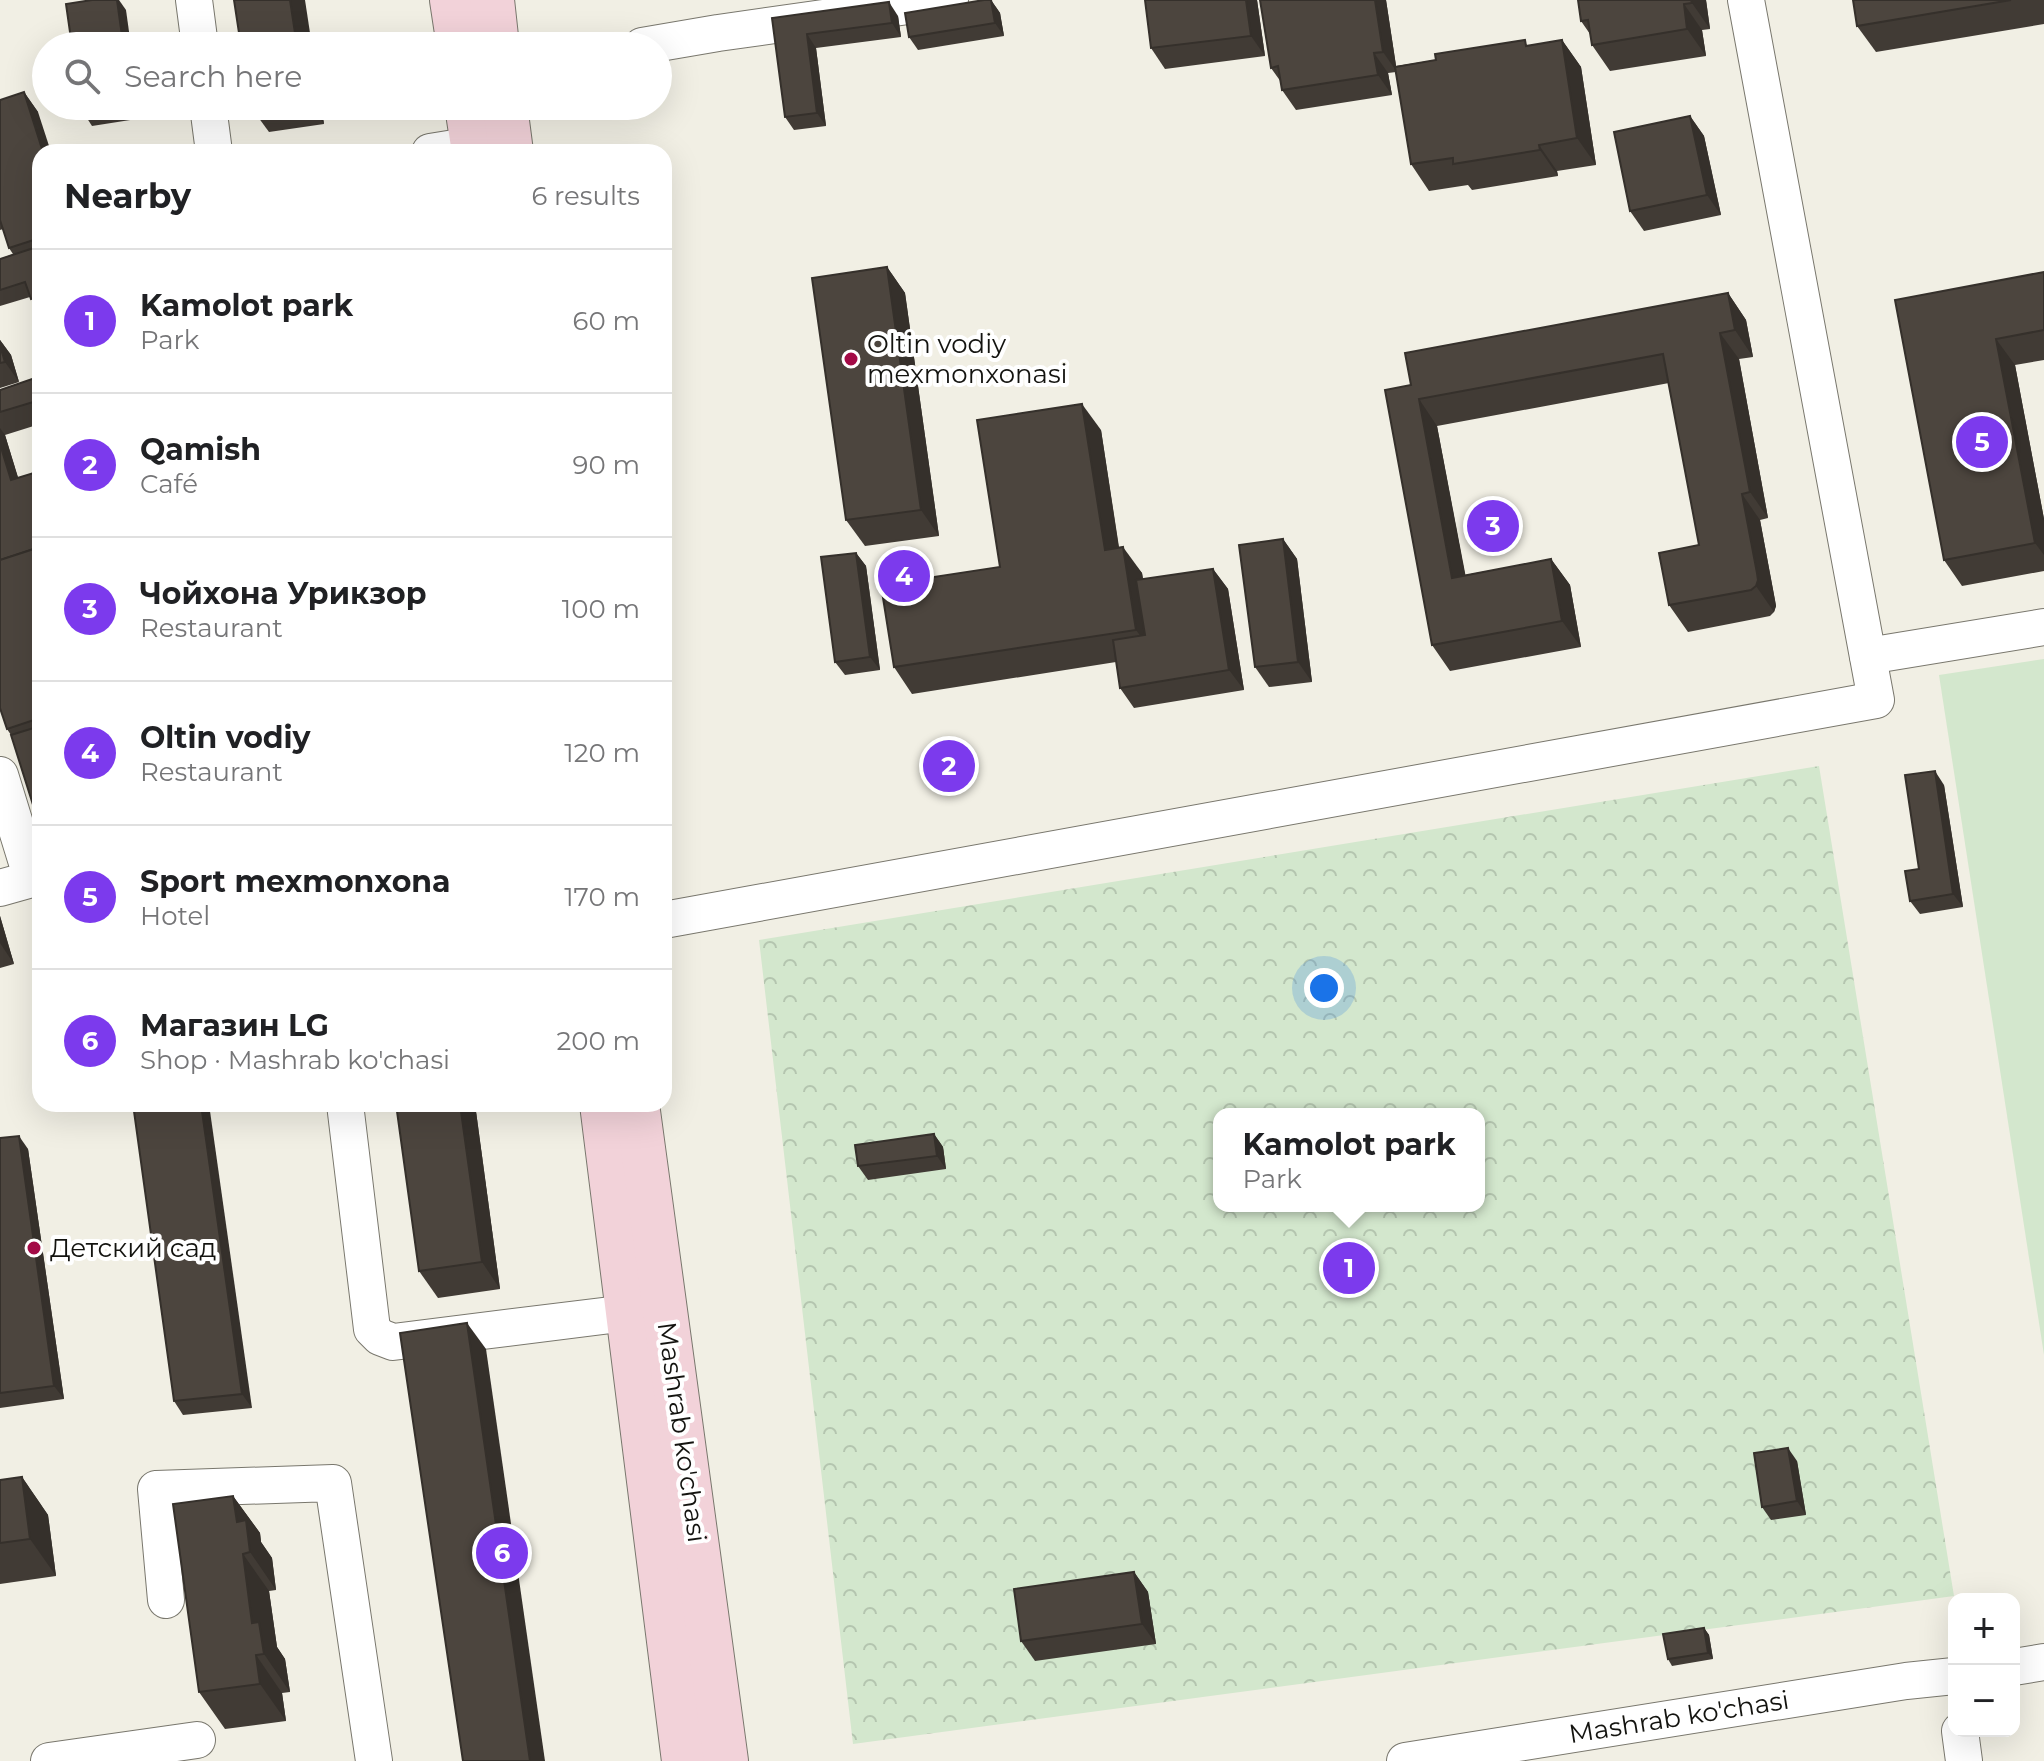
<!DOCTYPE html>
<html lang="en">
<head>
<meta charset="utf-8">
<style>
  body { margin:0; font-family:Montserrat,sans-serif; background:#f2f2f2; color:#202124 }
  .controls { position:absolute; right:24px; bottom:24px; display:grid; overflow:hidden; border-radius:16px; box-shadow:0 8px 32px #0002 }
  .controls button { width:72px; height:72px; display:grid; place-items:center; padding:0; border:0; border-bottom:2px solid #e0e0e0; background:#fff; color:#202124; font:40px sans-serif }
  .you { position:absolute; left:1324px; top:988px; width:28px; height:28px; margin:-20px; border:6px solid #fff; border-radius:50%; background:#1a73e8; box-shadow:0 0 0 12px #1a73e833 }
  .badge { display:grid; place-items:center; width:52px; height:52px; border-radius:50%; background:#7c3aed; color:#fff; font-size:26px; font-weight:700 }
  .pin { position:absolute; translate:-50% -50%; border:4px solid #fff; box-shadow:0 2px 8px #0006 }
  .popup { position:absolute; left:1213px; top:1108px; width:272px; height:104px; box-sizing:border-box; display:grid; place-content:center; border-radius:16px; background:#fff; filter:drop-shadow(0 2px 6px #0005); font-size:26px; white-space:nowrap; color:#757577 }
  .popup b { font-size:30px; color:#202124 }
  .popup::after { content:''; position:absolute; left:50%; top:100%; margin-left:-16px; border:16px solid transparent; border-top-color:#fff }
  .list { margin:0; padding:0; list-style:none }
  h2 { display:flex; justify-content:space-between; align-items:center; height:104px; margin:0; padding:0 32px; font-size:34px }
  h2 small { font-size:26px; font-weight:400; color:#757577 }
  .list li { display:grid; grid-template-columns:52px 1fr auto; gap:24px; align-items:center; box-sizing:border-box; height:144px; padding:0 32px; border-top:2px solid #e0e0e0 }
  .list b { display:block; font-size:30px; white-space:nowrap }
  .list p { margin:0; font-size:26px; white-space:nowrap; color:#757577 }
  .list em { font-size:26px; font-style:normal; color:#757577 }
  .icon { flex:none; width:44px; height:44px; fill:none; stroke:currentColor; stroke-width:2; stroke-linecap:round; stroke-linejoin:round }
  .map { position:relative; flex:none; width:2044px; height:1761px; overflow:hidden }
  .search { position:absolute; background:#fff; box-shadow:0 8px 32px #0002; left:32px; top:32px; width:640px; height:88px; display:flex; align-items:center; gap:20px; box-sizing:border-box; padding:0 28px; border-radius:44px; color:#757577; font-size:30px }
  .panel { position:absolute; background:#fff; box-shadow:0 8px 32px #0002; left:32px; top:144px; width:640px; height:968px; border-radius:24px }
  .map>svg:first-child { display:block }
  .park { fill:url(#park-crowns); fill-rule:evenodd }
  .garden { fill:#d3e7cd }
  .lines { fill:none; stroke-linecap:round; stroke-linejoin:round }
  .minor-casing { stroke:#79776d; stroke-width:38 }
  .secondary-casing { stroke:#79776d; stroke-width:46 }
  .minor { stroke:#fff; stroke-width:36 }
  .secondary { stroke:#f2d2d9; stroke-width:44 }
  .wall { fill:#413b35 }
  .shaded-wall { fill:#35302b }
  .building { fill:#4c453e; stroke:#35302b; stroke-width:2 }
  .poi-dot { fill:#a30a46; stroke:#fff; stroke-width:3 }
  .labels { text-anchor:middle; stroke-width:8; stroke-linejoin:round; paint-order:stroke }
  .poi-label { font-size:26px; fill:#13130f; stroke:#fff; text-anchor:start }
  .street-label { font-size:26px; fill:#13130f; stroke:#fff }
</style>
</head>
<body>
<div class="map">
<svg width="2044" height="1761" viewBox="0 0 2044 1761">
  <defs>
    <pattern id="park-crowns" width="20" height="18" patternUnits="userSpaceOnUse" patternTransform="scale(2)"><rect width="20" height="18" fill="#d3e7cd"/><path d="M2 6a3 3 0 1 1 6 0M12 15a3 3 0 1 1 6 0" fill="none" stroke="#b4c5af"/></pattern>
  </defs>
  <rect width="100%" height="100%" fill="#f1efe4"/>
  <path class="park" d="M1819 766 1954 1596 853 1744 759 940ZM1219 1114H1479V1206H1219Z"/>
  <path class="garden" d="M2044 659V1355L1939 675Z"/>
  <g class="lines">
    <defs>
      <g id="minor">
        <path d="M194 0 200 46"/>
        <path d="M642 46 718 33 950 0"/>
        <path d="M208 106 214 152"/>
        <path d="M430 152 473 145"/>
        <path d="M1868 656 2044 627"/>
        <path d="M0 775 32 879 0 888"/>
        <path d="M664 920 1876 700 1746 0"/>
        <path d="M345 1104 372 1329 380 1337 393 1342 627 1313"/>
        <path d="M166 1600 156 1489 333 1483 374 1761"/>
        <path d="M2014 1667 2044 1662"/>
        <path d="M1960 1731 1964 1761"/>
        <path d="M49 1761 197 1740"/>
        <path d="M1405 1761 1906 1681 1954 1676"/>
      </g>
      <g id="secondary">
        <path d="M452 0 459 46"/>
        <path d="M492 0 497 46"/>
        <path d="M467 106 474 152"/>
        <path d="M505 106 511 152"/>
        <path d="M602 1104 684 1761"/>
        <path d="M637 1104 726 1761"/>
      </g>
    </defs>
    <use href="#minor" class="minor-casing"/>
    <use href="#secondary" class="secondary-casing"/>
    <use href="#minor" class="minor"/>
    <use href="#secondary" class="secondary"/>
  </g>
  <g class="wall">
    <path d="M991 0 1000 13 1004 36 918 50 909 37Z"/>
    <path d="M1145 0H1257L1265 56 1165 69 1151 48Z"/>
    <path d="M1386 0 1396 66 1562 40 1581 67 1596 165 1557 171 1558 176 1472 190 1468 185 1429 191 1411 164 1396 72 1388 73 1392 95 1296 110 1282 90 1281 82 1271 68Z"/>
    <path d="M1578 0H1706L1710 29 1702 30 1706 56 1610 71 1592 45 1590 34 1581 21Z"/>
    <path d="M1853 0H2044V24L1876 52 1857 26Z"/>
    <path d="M898 16 901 37 816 48 826 126 794 130 785 117 772 18Z"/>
    <path d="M24 92 38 112 40 152V313L30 297 0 306V259L13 254 9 248 3 229 0 230V100Z"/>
    <path d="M82 106H141L143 118 92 126 83 112Z"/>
    <path d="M250 106H321L324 124 269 132Z"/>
    <path d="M1690 116 1704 136 1721 215 1644 231 1630 211Z"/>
    <path d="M887 267 905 293 939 536 865 546 846 520Z"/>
    <path d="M2044 272V360L2015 365 2044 519V571L1962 586 1944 560 1895 300Z"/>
    <path d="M1728 293 1746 320 1753 357 1739 359 1768 518 1760 520 1776 606 1774 612 1770 616 1688 632 1669 605 1699 545 1669 383 1437 426 1465 575 1551 559 1570 585 1581 647 1450 671 1432 645 1411 385Z"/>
    <path d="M0 340 11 355 19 382 0 388Z"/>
    <path d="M35 378 40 385V424L5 435 18 478 40 471V827L11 735 7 729 0 708V390Z"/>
    <path d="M1101 430 1119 547 1142 573 1143 579 1213 569 1228 589 1244 690 1134 708 1120 688 1116 662 912 694 894 667 1000 567Z"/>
    <path d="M1283 539 1297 559 1312 682 1269 687 1255 667Z"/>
    <path d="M856 553 866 566 880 670 845 675 835 662Z"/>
    <path d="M1944 785 1963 907 1920 914 1910 901Z"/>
    <path d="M0 916 14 964 0 968Z"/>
    <path d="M133 1104 252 1408 183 1415 174 1401Z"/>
    <path d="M396 1104H475L500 1289 438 1298 419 1271Z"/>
    <path d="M934 1134 943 1147 946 1169 868 1180 858 1166Z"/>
    <path d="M0 1138 28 1149 64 1399 0 1408Z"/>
    <path d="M1797 1461 1806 1515 1771 1520 1762 1507Z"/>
    <path d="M22 1477 48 1515 56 1576 0 1584V1480Z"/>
    <path d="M233 1496 260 1533 261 1542 272 1558 276 1590 269 1591 277 1647 285 1659 290 1692 282 1693 286 1721 225 1729 199 1692Z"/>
    <path d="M1134 1572 1148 1592 1156 1644 1035 1661 1021 1641Z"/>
    <path d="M1704 1628 1709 1635 1713 1659 1672 1666 1668 1659Z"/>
  </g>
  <g class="shaded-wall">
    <path d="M117 0H119L126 10 131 46H125L123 43Z"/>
    <path d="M290 0H305L312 46H297Z"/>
    <path d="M991 0 1000 13 1004 36 995 23Z"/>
    <path d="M1246 0H1257L1265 56 1251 36Z"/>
    <path d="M1375 0H1386L1397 72 1383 52Z"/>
    <path d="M1691 0H1706L1710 29 1692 3Z"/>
    <path d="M889 2 898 16 901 37 892 23Z"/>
    <path d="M1684 4 1702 30 1706 56 1687 29Z"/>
    <path d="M807 34 816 48 826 126 817 113Z"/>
    <path d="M1562 40 1581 67 1596 165 1577 138Z"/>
    <path d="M1374 53 1388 73 1392 95 1378 75Z"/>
    <path d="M24 92 38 112 51 152H43Z"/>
    <path d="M134 106H141L143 118Z"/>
    <path d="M311 106H321L324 124Z"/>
    <path d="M1690 116 1704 136 1721 215 1707 195Z"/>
    <path d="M1539 145 1557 171 1558 176 1540 150Z"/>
    <path d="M887 267 905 293 939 536 921 510Z"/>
    <path d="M1728 293 1746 320 1753 357 1735 330Z"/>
    <path d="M1720 333 1739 359 1768 518 1750 492Z"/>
    <path d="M1996 339 2015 365 2044 519V555L2035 543Z"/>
    <path d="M0 340 11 355 19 382 5 362 0 346Z"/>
    <path d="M1419 399 1437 426 1471 604 1452 578Z"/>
    <path d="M1082 404 1101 430 1123 576 1105 550Z"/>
    <path d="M0 428 5 435 25 500 11 480 0 444Z"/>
    <path d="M1742 494 1760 520 1775 600 1776 606 1774 612 1756 586Z"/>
    <path d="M1283 539 1297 559 1312 682 1298 662Z"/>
    <path d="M1123 547 1142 573 1155 656 1136 630Z"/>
    <path d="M856 553 866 566 880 670 870 657Z"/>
    <path d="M1551 559 1570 585 1581 647 1562 621Z"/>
    <path d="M1213 569 1228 589 1244 690 1229 670Z"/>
    <path d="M1935 771 1944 785 1963 907 1953 894Z"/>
    <path d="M0 916 14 964 0 943Z"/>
    <path d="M201 1104H209L252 1408 242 1394Z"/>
    <path d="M460 1104H475L500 1289 482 1262Z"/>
    <path d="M934 1134 943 1147 946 1169 937 1156Z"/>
    <path d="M19 1136 28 1149 64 1399 54 1386Z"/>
    <path d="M467 1323 486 1349 545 1761H530Z"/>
    <path d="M1788 1448 1797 1461 1806 1515 1797 1501Z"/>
    <path d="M22 1477 48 1515 56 1576 30 1539Z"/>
    <path d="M233 1496 260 1533 261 1542 272 1558 276 1590 250 1552 237 1522Z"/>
    <path d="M243 1554 269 1591 277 1647 285 1659 290 1692 264 1654 252 1623Z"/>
    <path d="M1134 1572 1148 1592 1156 1644 1142 1624Z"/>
    <path d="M1704 1628 1709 1635 1713 1659 1708 1653Z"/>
    <path d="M256 1655 282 1693 286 1721 260 1684Z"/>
  </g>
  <g class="building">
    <path d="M92 0H117L123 43 107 46H72L66 4Z"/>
    <path d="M234 0H290L297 46H241Z"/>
    <path d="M984 0H991L995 23 909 37 905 13Z"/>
    <path d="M1145 0H1246L1251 36 1151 48Z"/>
    <path d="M1260 0H1375L1383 52 1374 53 1378 75 1282 90 1278 66 1271 68Z"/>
    <path d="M1578 0H1691L1692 3 1684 4 1687 29 1592 45 1588 20 1581 21Z"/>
    <path d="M1853 0H2011L1857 26Z"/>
    <path d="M889 2 892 23 807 34 817 113 785 117 772 18Z"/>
    <path d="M1525 40 1526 46 1562 40 1577 138 1539 145 1540 150 1453 164V158L1411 164 1395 67 1436 60 1435 54Z"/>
    <path d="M24 92 43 152H40V238L9 248 0 220V100Z"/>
    <path d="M82 106H122L83 112Z"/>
    <path d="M1690 116 1707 195 1630 211 1614 132Z"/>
    <path d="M40 246V296L31 299 25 282 0 290V259Z"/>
    <path d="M887 267 921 510 846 520 812 278Z"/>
    <path d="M2044 272V330L1996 339 2035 543 1944 560 1895 300Z"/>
    <path d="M1728 293 1735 330 1720 333 1750 492 1742 494 1757 573 1758 580 1756 586 1751 590 1669 605 1659 553 1699 545 1663 354 1419 399 1452 578 1551 559 1562 621 1432 645 1385 390 1411 385 1405 353Z"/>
    <path d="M0 346 5 362 0 363Z"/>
    <path d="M35 378 40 394V400L0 412V390Z"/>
    <path d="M1082 404 1105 550 1123 547 1136 630 894 667 881 585 1000 567 977 420Z"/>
    <path d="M0 444 11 480 40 471V547L0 560Z"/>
    <path d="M1283 539 1298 662 1255 667 1239 545Z"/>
    <path d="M40 547V718L7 729 0 708V560Z"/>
    <path d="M856 553 870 657 835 662 821 557Z"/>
    <path d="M1213 569 1229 670 1120 688 1113 640 1145 635 1136 580Z"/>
    <path d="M40 726V827L11 735Z"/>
    <path d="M1935 771 1953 894 1910 901 1905 871 1919 869 1905 775Z"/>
    <path d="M133 1104H201L242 1394 174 1401Z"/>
    <path d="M396 1104H460L482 1262 419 1271Z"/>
    <path d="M934 1134 937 1156 858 1166 855 1145Z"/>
    <path d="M19 1136 54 1386 0 1393V1138Z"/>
    <path d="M467 1323 530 1761H463L400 1333Z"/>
    <path d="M1788 1448 1797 1501 1762 1507 1754 1453Z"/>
    <path d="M22 1477 30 1539 0 1543V1480Z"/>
    <path d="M233 1496 237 1522 246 1520 250 1552 243 1554 252 1623 259 1622 264 1654 256 1655 260 1684 199 1692 173 1504Z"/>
    <path d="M1134 1572 1142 1624 1021 1641 1014 1589Z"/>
    <path d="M1704 1628 1708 1653 1668 1659 1663 1634Z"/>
  </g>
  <g class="poi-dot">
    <circle cx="851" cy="359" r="8"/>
    <circle cx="34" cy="1248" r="8"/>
  </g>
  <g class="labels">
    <g class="poi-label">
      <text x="867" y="353">Oltin vodiy<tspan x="867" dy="30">mexmonxonasi</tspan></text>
      <text x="50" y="1257">Детский сад</text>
    </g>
    <g class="street-label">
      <text transform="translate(682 1432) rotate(82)" y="9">Mashrab ko'chasi</text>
      <text transform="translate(1679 1717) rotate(-9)" y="9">Mashrab ko'chasi</text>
    </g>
  </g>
</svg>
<div class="controls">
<button>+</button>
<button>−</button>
</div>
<div class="you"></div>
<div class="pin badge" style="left:1349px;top:1268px">1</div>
<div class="popup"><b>Kamolot park</b>Park</div>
<div class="pin badge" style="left:949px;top:766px">2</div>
<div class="pin badge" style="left:1493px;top:526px">3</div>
<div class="pin badge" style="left:904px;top:576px">4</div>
<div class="pin badge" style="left:1982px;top:442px">5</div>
<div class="pin badge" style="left:502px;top:1553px">6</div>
<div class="search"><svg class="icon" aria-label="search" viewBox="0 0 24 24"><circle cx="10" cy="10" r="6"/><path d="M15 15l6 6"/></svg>Search here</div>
<section class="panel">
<h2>Nearby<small>6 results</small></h2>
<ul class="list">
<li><span class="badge">1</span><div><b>Kamolot park</b><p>Park</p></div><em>60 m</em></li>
<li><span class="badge">2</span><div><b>Qamish</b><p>Café</p></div><em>90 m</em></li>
<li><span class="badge">3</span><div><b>Чойхона Урикзор</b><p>Restaurant</p></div><em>100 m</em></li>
<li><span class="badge">4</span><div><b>Oltin vodiy</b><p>Restaurant</p></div><em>120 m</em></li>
<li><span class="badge">5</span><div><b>Sport mexmonxona</b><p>Hotel</p></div><em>170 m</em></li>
<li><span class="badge">6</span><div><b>Магазин LG</b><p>Shop · Mashrab ko'chasi</p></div><em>200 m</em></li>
</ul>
</section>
</div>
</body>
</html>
